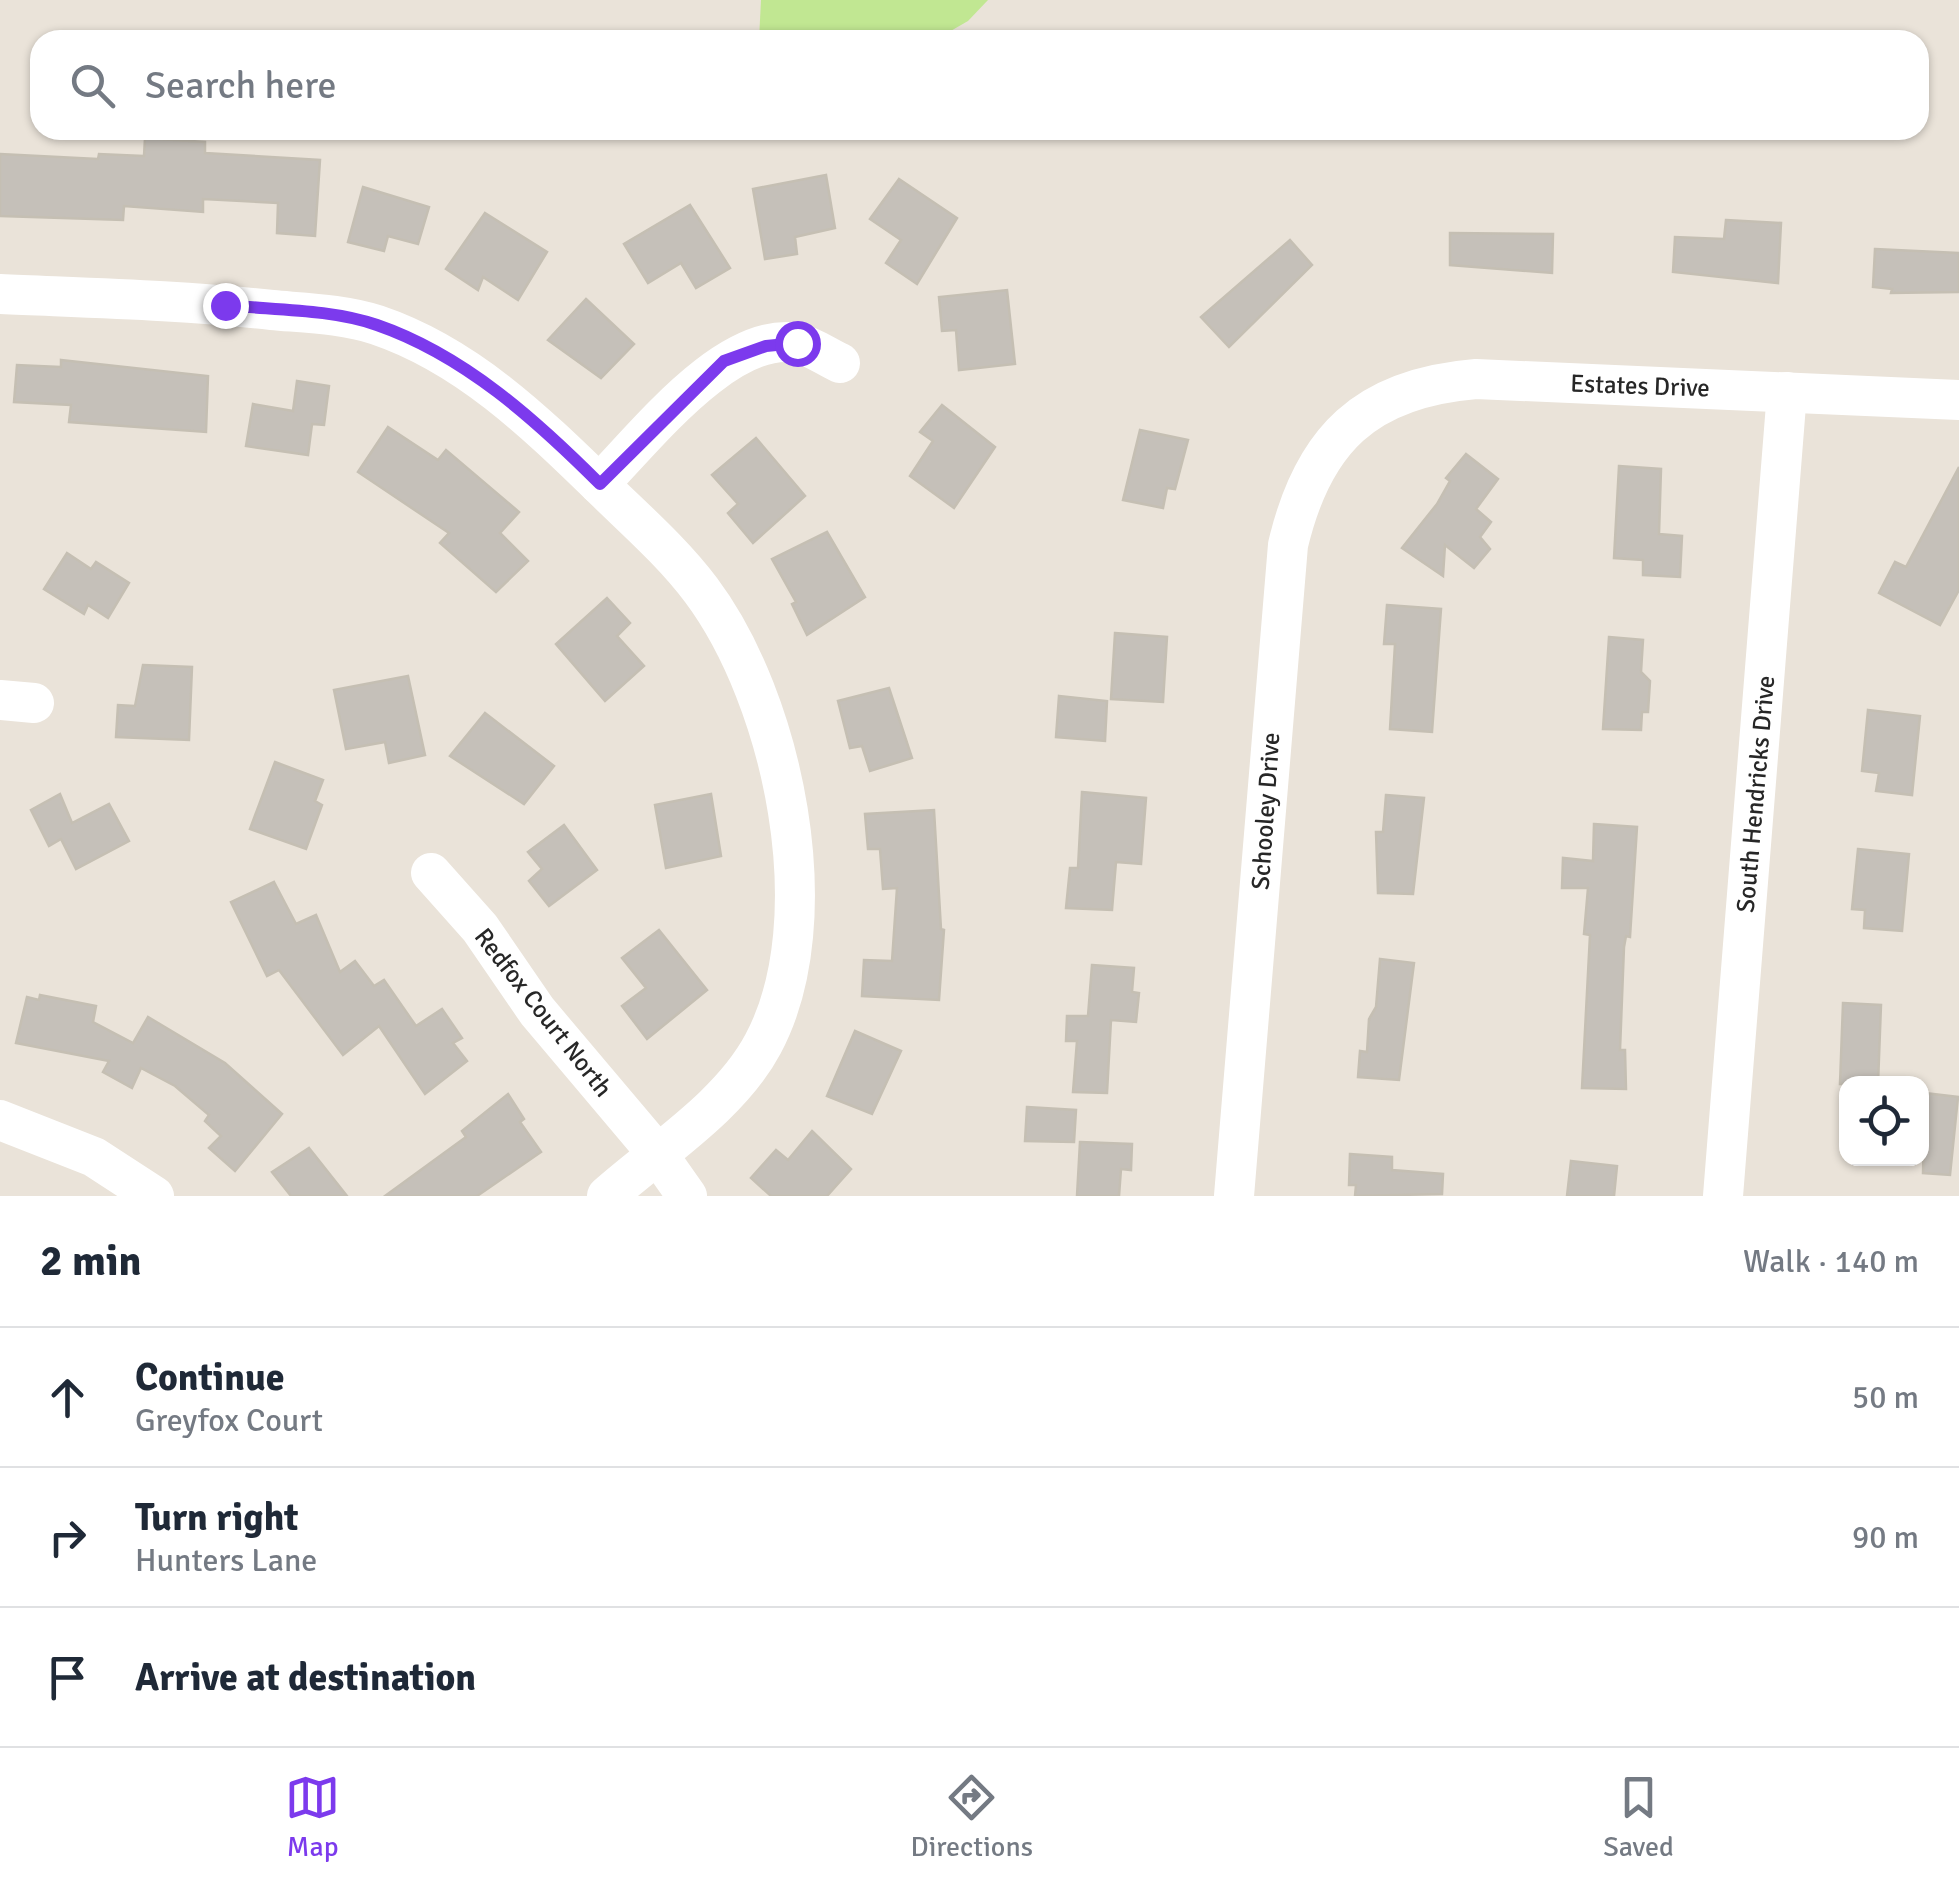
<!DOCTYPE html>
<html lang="en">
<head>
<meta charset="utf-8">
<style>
  body { margin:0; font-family:Signika,sans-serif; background:#f6f6f7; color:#1f2937 }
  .controls { position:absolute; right:30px; bottom:30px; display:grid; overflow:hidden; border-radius:20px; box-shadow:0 2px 8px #0004 }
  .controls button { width:90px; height:90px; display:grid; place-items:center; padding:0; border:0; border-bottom:2px solid #e0e1e3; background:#fff; color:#1f2937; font:50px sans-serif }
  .stop { position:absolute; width:30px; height:30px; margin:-22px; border:8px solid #7c3aed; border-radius:50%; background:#fff }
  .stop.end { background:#7c3aed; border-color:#fff; box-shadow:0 2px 10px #0008 }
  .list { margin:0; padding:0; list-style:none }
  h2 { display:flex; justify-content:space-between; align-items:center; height:130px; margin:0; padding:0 40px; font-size:42px }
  h2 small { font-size:32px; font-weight:400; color:#747a83 }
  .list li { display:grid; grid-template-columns:65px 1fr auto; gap:30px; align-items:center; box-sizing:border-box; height:140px; padding:0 40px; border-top:2px solid #e0e1e3 }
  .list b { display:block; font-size:38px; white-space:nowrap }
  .list p { margin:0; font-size:32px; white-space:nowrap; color:#747a83 }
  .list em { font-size:32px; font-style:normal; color:#747a83 }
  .icon { flex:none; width:55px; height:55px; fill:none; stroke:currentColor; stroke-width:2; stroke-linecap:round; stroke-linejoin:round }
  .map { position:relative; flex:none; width:1959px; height:1196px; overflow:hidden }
  .search { position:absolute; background:#fff; box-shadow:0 2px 8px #0004; left:30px; right:30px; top:30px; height:110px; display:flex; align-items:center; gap:25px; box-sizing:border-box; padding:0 35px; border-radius:30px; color:#747a83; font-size:38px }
  .sheet { height:550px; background:#fff }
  nav { display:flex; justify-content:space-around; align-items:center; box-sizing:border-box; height:140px; border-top:2px solid #e0e1e3; background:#fff; font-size:28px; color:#747a83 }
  nav a { display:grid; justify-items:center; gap:5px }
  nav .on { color:#7c3aed }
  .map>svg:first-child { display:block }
  .pitch { fill:#c1e792 }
  .building { fill:#c5c0b9; stroke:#c5bfb3; stroke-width:2.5 }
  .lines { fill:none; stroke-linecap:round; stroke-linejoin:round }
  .minor { stroke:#fff; stroke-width:40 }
  .route { stroke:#7c3aed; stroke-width:12 }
  .labels { text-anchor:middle; stroke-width:9; stroke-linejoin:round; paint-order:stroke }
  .street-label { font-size:25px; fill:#272727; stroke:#fff }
</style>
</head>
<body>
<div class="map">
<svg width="1959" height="1196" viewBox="0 0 1959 1196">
  <rect width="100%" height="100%" fill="#eae3d9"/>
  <path class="pitch" d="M761 0H988L968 21 935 40H759Z"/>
  <g class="building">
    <path d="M145 138 205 142V153L320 160 315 236 277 233 278 203 203 199V212L124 206 123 220 0 216V154L98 159 99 154 144 156Z"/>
    <path d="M826 175 835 228 795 237 797 254 765 259 753 189Z"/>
    <path d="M899 179 957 218 917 284 886 263 901 240 870 219Z"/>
    <path d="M363 187 429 207 418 244 388 236 384 251 348 242Z"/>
    <path d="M690 205 730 268 696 288 681 263 648 283 624 244Z"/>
    <path d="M485 213 547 252 518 300 483 277 478 290 446 269Z"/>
    <path d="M1726 220 1781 223 1778 283 1673 272 1675 237 1724 239Z"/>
    <path d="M1450 233 1553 234 1552 273 1450 265Z"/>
    <path d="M1290 240 1312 265 1229 347 1201 317Z"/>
    <path d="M1875 249 1959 253V292L1891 293 1892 289 1873 287Z"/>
    <path d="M1007 290 1015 364 959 370 956 330 942 331 939 297Z"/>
    <path d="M586 299 634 344 601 378 548 340Z"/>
    <path d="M61 360 208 376 206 432 69 422 71 405 14 402 17 365 61 367Z"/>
    <path d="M297 381 329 386 324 425 312 424 308 455 246 446 253 404 293 411Z"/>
    <path d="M942 405 995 447 954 508 910 476 933 441 920 432Z"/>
    <path d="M388 427 438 460 446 450 519 512 500 533 528 561 496 592 440 543 449 533 358 472Z"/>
    <path d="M1140 430 1188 440 1175 489 1167 488 1163 508 1123 500Z"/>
    <path d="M756 438 805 496 753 543 728 513 738 504 712 475Z"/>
    <path d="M1466 454 1498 479 1476 509 1491 522 1480 537 1490 549 1474 568 1445 545 1443 576 1402 548 1437 504 1450 481 1446 478Z"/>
    <path d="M1619 466 1661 469 1659 534 1682 536 1680 577 1643 575V560L1614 558Z"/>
    <path d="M1959 467V590L1940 625 1879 593 1895 562 1906 567Z"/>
    <path d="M827 532 865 597 807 635 792 604 796 602 772 559Z"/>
    <path d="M67 553 91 569 96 562 129 583 108 618 88 605 84 614 44 589Z"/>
    <path d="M607 598 630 623 617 636 644 666 605 701 556 644Z"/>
    <path d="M1387 605 1441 609 1432 732 1390 729 1395 644H1384Z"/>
    <path d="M1115 633 1167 637 1163 702 1111 699Z"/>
    <path d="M1609 637 1643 640 1641 672 1650 681 1648 712H1642L1641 730 1603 729Z"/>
    <path d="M143 665 192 667 189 740 116 737 118 705 135 706Z"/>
    <path d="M408 676 425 755 389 763 385 742 346 749 334 690Z"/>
    <path d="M889 688 912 758 870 771 862 746 850 748 838 701Z"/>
    <path d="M1059 696 1107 701 1105 741 1056 737Z"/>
    <path d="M1868 710 1920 716 1912 795 1876 791 1879 773 1862 771Z"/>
    <path d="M485 713 554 766 524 804 450 756Z"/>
    <path d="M275 762 323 780 315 801 322 805 306 849 250 829Z"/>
    <path d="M1082 792 1146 798 1141 864 1116 862 1112 910 1066 908 1070 868H1078Z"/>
    <path d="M60 794 72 823 109 804 129 841 76 869 61 839 49 846 31 810Z"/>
    <path d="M711 794 721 856 666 868 655 805Z"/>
    <path d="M1386 795 1424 798 1413 894 1378 893 1376 832H1383Z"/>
    <path d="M934 810 941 929 944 930 939 1000 862 996 864 960 892 961 897 888 883 889 880 849H868L865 814Z"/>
    <path d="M1594 824 1637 827 1630 937 1626 936 1624 947 1620 1050H1625L1626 1089 1582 1088 1590 935 1584 934 1588 888H1562L1563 858 1593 861Z"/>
    <path d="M564 825 597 870 549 906 529 881 542 869 528 852Z"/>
    <path d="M1858 849 1909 854 1902 931 1864 928 1865 910 1852 909Z"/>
    <path d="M274 882 296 924 316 915 340 972 355 961 374 986 384 980 416 1026 442 1009 462 1038 453 1043 467 1061 425 1094 379 1026 343 1055 279 970 267 976 231 902Z"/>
    <path d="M659 930 707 990 647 1039 622 1006 646 988 622 958Z"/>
    <path d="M1380 959 1414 963 1399 1080 1358 1077 1360 1051 1367 1052 1369 1019 1376 1007Z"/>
    <path d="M1092 965 1134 968 1132 992 1139 993 1136 1022 1111 1020 1107 1093 1073 1092 1077 1041H1066L1067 1016H1088Z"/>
    <path d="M40 995 96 1006 93 1022 133 1043 148 1017 225 1063 282 1114 235 1171 209 1148 221 1136 205 1121 209 1115 175 1086 141 1068 132 1088 103 1072 109 1061 16 1043 27 997 39 1000Z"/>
    <path d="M1843 1003 1881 1005 1878 1084H1840Z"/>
    <path d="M855 1031 901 1051 872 1114 827 1096Z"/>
    <path d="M1925 1093 1958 1097 1950 1175 1923 1173Z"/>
    <path d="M508 1094 524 1119 520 1122 541 1152 477 1196H385L466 1137 462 1131Z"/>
    <path d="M1027 1107 1076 1110 1074 1142 1025 1141Z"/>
    <path d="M812 1131 851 1169 827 1196H771L751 1178 776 1150 788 1160Z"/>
    <path d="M1080 1142 1132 1144 1131 1170 1121 1169 1119 1196H1077Z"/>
    <path d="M309 1148 347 1196H291L272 1172Z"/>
    <path d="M1350 1154 1392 1157V1170L1443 1174 1442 1194 1355 1196 1356 1185H1349Z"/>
    <path d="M1571 1161 1617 1166 1614 1196H1567Z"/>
  </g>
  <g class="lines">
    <g class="minor">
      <path d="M0 294C91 298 182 300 272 310 305 313 344 314 377 325 469 356 539 426 607 492 639 523 674 554 701 590 783 699 830 919 763 1044 730 1106 659 1150 607 1196"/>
      <path d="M599 484C644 439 727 330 798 343 811 346 827 357 840 363"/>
      <path d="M0 700 34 703"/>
      <path d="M431 873 480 928 537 1011 656 1152 687 1196"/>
      <path d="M0 1120 94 1157 154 1196"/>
      <path d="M1234 1196 1288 545C1313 439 1366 388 1476 379L1959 400"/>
      <path d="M1723 1196 1787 392"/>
    </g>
  </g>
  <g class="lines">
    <path class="route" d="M225 305C274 310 331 309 377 325 464 355 536 420 600 484L724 361 766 346 797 343"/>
  </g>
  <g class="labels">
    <g class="street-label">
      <text transform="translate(1640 385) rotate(2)" y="9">Estates Drive</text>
      <text transform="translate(1755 794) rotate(-85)" y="9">South Hendricks Drive</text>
      <text transform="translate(1265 811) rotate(-86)" y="9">Schooley Drive</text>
      <text transform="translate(544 1012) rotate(52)" y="9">Redfox Court North</text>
    </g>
  </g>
</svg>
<div class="controls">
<button><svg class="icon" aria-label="locate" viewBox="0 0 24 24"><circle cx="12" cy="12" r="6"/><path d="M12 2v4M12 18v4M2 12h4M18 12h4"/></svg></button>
</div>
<div class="stop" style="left:797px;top:343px"></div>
<div class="stop end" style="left:225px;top:305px"></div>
<div class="search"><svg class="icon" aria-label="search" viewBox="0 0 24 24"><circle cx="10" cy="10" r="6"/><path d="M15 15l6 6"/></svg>Search here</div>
</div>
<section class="sheet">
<h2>2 min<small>Walk · 140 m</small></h2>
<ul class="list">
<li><svg class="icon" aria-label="ahead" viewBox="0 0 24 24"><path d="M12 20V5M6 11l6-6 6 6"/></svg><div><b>Continue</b><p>Greyfox Court</p></div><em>50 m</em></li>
<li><svg class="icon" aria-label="right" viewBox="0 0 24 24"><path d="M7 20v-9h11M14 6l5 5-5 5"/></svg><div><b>Turn right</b><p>Hunters Lane</p></div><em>90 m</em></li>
<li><svg class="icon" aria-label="arrive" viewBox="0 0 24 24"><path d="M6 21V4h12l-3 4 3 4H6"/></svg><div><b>Arrive at destination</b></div></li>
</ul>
</section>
<nav>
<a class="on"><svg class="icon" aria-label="map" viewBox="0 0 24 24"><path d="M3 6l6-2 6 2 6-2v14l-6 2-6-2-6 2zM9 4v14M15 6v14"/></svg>Map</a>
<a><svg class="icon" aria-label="directions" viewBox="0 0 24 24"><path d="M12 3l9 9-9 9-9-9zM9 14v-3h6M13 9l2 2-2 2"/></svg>Directions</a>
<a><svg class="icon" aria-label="saved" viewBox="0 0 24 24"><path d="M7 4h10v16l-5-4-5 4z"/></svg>Saved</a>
</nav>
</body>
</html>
